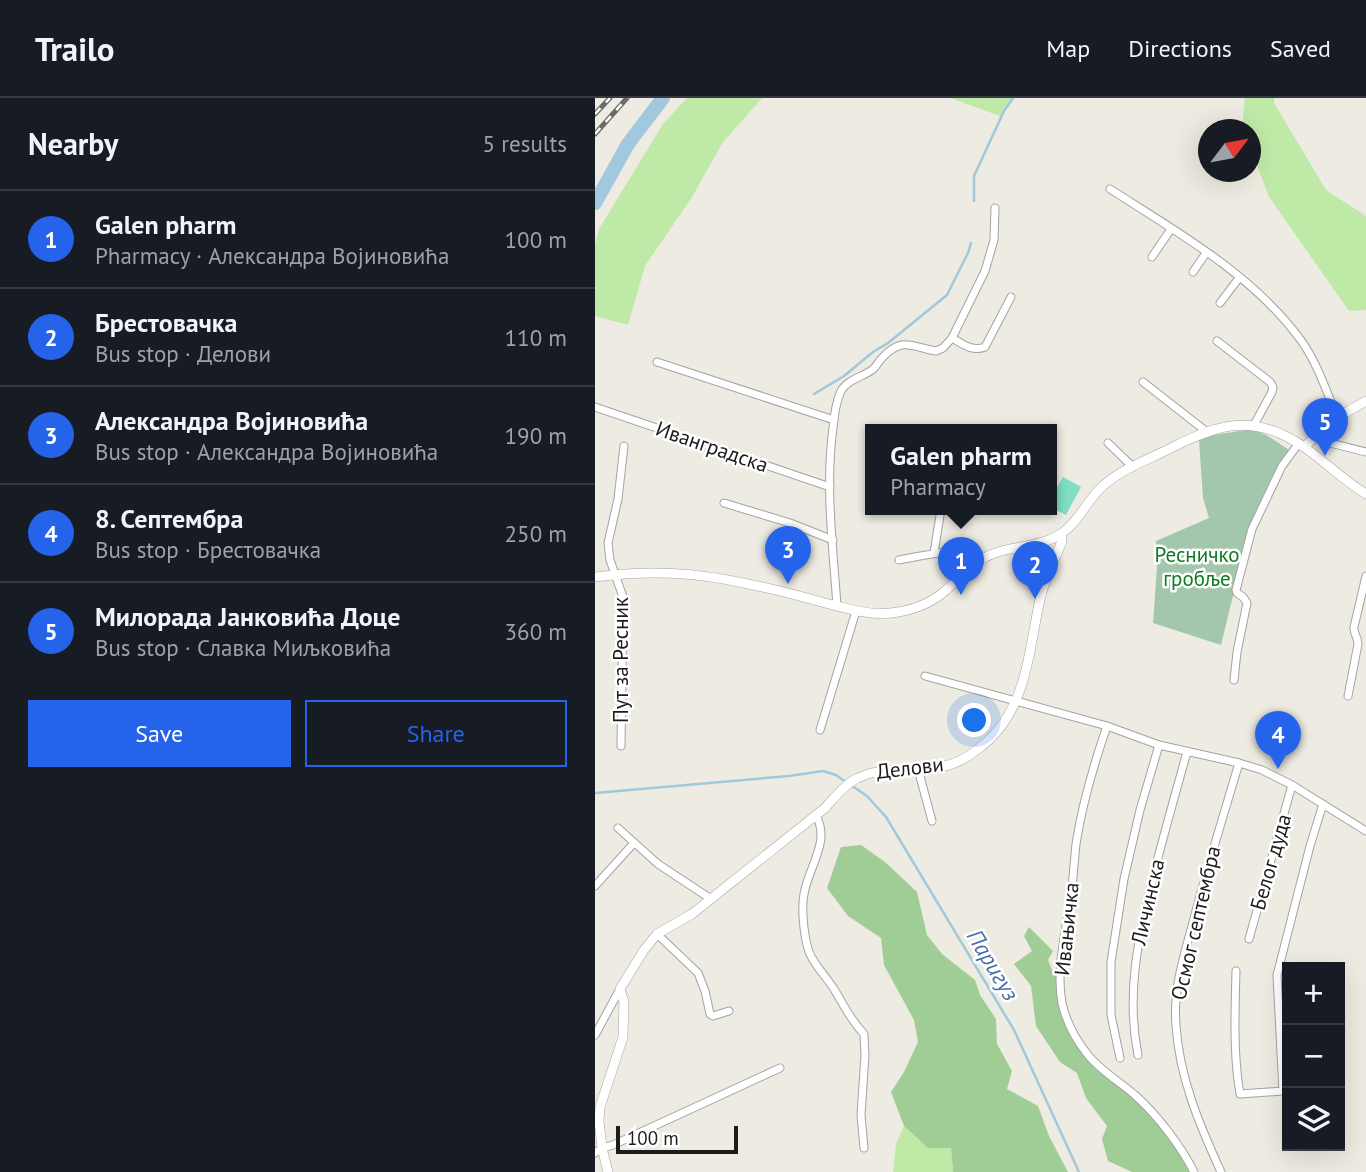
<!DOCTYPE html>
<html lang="en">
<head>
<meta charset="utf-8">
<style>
  body { margin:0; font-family:"PT Sans",sans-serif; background:#20242c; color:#f1f3f6 }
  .controls { position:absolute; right:21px; bottom:21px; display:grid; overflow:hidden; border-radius:0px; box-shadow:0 7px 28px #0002 }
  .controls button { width:63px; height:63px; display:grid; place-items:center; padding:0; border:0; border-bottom:2px solid #363941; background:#171b24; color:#f1f3f6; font:35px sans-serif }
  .compass { position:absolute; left:603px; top:21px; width:63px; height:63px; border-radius:50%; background:#171b24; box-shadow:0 7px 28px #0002; rotate:58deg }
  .scale { position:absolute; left:21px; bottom:18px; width:122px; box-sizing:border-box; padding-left:7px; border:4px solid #1c1c1c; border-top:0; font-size:19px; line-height:24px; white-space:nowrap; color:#1c1c1c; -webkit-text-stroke:5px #fff; paint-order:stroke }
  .you { position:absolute; left:380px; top:623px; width:24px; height:24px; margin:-18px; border:5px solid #fff; border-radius:50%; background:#1a73e8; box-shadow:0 0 0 10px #1a73e833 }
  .badge { display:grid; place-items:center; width:46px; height:46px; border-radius:50%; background:#2563eb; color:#fff; font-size:23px; font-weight:700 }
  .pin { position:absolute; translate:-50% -58px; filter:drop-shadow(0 2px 4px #0008) }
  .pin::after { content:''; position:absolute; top:37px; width:24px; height:21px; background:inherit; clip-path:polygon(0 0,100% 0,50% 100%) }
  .popup { position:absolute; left:270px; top:326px; width:192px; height:91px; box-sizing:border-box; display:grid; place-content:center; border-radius:0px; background:#171b24; filter:drop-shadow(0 2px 5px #0005); font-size:23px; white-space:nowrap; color:#9ea1a6 }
  .popup b { font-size:26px; color:#f1f3f6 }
  .popup::after { content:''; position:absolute; left:50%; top:100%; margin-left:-14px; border:14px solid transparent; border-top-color:#171b24 }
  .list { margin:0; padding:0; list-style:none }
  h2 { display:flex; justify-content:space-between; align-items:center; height:91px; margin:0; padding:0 28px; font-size:30px }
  h2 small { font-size:23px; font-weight:400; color:#9ea1a6 }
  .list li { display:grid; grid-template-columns:46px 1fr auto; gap:21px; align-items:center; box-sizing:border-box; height:98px; padding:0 28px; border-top:2px solid #363941 }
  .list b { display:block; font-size:26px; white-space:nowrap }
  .list p { margin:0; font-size:23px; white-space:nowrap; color:#9ea1a6 }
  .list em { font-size:23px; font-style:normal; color:#9ea1a6 }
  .actions { display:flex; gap:14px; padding:21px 28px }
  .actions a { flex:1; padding:16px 0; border:2px solid #2563eb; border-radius:0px; text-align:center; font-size:24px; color:#2563eb }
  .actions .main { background:#2563eb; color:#fff }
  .icon { flex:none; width:38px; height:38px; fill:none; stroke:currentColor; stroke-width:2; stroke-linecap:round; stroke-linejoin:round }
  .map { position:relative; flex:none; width:771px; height:1074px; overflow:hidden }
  header { display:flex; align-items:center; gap:42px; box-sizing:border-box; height:98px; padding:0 35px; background:#171b24; border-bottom:2px solid #363941 }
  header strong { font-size:33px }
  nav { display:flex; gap:38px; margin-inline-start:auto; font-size:24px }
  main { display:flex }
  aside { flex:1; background:#171b24 }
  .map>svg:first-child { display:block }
  .grass { fill:#bfe9a7 }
  .forest { fill:#a0cd96 }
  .cemetery { fill:#a3c7ac }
  .pitch { fill:#7fdec4 }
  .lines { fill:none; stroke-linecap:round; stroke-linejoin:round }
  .stream { stroke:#a1c8dc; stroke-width:2.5 }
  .river { stroke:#a1c8dc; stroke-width:14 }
  .minor-casing { stroke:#a3a3a3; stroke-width:9 }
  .tertiary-casing { stroke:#a3a3a3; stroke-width:10 }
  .minor { stroke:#fff; stroke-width:7 }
  .tertiary { stroke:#fff; stroke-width:9 }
  .rail-casing { stroke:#6a6a6a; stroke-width:5 }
  .rail { stroke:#fff; stroke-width:2.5; stroke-dasharray:8; stroke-linecap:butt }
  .labels { text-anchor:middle; stroke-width:5; stroke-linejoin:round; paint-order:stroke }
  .street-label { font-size:21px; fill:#1c1c1c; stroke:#fff }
  .park-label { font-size:21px; fill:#0b7a21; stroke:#fff }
  .water-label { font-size:23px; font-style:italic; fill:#496fac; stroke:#fff }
</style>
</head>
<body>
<header>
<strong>Trailo</strong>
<nav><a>Map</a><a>Directions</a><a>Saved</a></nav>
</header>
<main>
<aside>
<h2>Nearby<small>5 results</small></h2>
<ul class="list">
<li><span class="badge">1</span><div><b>Galen pharm</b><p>Pharmacy · Александра Војиновића</p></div><em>100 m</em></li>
<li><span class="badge">2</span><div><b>Брестовачка</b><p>Bus stop · Делови</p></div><em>110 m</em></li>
<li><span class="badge">3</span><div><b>Александра Војиновића</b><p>Bus stop · Александра Војиновића</p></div><em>190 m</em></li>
<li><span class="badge">4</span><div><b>8. Септембра</b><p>Bus stop · Брестовачка</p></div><em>250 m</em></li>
<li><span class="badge">5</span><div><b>Милорада Јанковића Доце</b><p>Bus stop · Славка Миљковића</p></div><em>360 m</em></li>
</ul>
<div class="actions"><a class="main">Save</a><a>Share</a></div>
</aside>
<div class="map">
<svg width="771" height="1074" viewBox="0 0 771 1074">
  <rect width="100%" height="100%" fill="#eeebe2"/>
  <g class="grass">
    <path d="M92 0H167L128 44 97 99 50 168 33 227 0 218V147L4 131 68 26Z"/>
    <path d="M356 0H418L405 18Z"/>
    <path d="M650 0H679V5L731 92 771 118V212L754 213 674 99 656 52V32L647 31V30Z"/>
    <path d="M309 1028 333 1050H356L358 1074H298L301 1046Z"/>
  </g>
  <g class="forest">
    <path d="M266 747 290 764 322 794 332 837 347 856 380 882 385 897 401 921 402 946 417 973 412 991 443 1008 454 1038 473 1074H358L356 1050H333L309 1028 296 994 309 974 323 944 319 922 289 867 286 840 253 818 232 790 246 749Z"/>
    <path d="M434 829 458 853 453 862 459 877 466 882 470 916 492 956 563 1022 599 1074H537L513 1063 507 1041 512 1028 491 1000 482 975 465 964 441 928 436 888 419 866 437 853 429 838Z"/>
  </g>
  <path class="cemetery" d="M658 331 673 338 694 352 668 401 654 432 626 547 558 525 562 469 561 443 614 420 608 400 604 342 618 337Z"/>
  <path class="pitch" d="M468 379 486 389 471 417 457 410V398Z"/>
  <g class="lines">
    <g class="stream">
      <path d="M379 103V78L409 13 418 0"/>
      <path d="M219 296 249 278 278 254 293 245 352 197 373 155 376 145"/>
      <path d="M257 688 272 698 291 719 419 932 484 1074"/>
      <path d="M0 695 194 678 228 673 241 677 251 684"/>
    </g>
    <path class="river" d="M0 105 33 46 68 0"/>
    <defs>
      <g id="minor">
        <path d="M515 91C582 134 657 176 705 241 722 264 731 292 742 319"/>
        <path d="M557 159 576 131"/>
        <path d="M598 174 611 155"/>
        <path d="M625 205 644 180"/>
        <path d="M357 240C368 246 377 254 390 249L416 199"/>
        <path d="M622 243 675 284 678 289 677 294 659 327"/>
        <path d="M62 264 239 322"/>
        <path d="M548 284 612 334"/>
        <path d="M0 309 235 389"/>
        <path d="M720 338 727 343 771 354"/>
        <path d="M513 345 538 369"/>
        <path d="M129 405 195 425 238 442"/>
        <path d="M339 455 346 411"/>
        <path d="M304 462C330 457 356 451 382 455L387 461"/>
        <path d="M242 508C238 449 230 388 238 330 239 318 241 304 246 293 252 282 267 279 277 272 281 269 283 264 287 260 307 238 317 249 341 253L348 250 357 240 390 173 399 142 400 110"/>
        <path d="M330 578 512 628 564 647 644 665 667 672 697 687 771 733"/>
        <path d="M639 582 642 554 652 505 648 499 642 495 641 492 657 431 687 368 704 345"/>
        <path d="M753 598 763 546C763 539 758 535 759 529L771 478"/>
        <path d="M512 628C499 666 487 706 481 746 479 765 478 785 475 804 470 837 461 872 467 905 471 923 481 942 493 957 506 973 525 984 541 998 563 1018 586 1048 599 1074"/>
        <path d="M225 632 261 513"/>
        <path d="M26 648 28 499 15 462 13 445 23 401 29 348"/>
        <path d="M323 671 337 723"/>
        <path d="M221 718C236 743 213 770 209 796 206 811 209 847 217 860 223 871 232 880 239 891 250 909 254 920 269 936L270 957 266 1017 269 1050"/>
        <path d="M23 730 63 766 116 801"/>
        <path d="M0 788 39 745"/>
        <path d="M62 836 103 875 110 893 115 916 118 918 134 913"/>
        <path d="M654 841 697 687"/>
        <path d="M641 873C640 913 638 956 645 996L688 993 682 877 715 748 728 706"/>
        <path d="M0 937 25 891"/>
        <path d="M543 957C531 897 543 841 557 783 568 739 580 697 592 654"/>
        <path d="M525 960 516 917V864L529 781 545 712 564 647"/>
        <path d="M0 1055 7 1050 18 1047 185 970"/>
        <path d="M626 1074C605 1028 584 979 581 927 578 893 588 861 597 828 611 773 628 719 644 665"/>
      </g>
      <g id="tertiary">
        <path d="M709 349 738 322 771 303"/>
        <path d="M0 479C54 472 100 474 153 486 179 491 205 498 230 505 254 511 279 519 303 514 321 511 338 504 351 492 363 482 373 469 387 461 412 446 443 452 467 435 485 423 492 401 509 387 528 370 555 361 578 349 624 326 656 316 703 345 727 360 746 381 771 396"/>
        <path d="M13 1074 7 1050 4 1023 5 1009 28 939 29 904 25 891 49 852 62 836 97 816 230 710C238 701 246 691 256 684 281 667 316 674 345 669 359 667 372 660 383 651 433 615 433 552 446 497 451 478 460 461 467 443L466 436"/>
      </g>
    </defs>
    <use href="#minor" class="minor-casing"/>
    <use href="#tertiary" class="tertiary-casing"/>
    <use href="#minor" class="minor"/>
    <use href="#tertiary" class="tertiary"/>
    <defs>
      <g id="rail">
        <path d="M0 16 15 0"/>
        <path d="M0 36 32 0"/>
      </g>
    </defs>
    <use href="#rail" class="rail-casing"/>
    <use href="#rail" class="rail"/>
  </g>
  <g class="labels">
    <g class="street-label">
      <text transform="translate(117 349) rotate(19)" y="7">Иванградска</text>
      <text transform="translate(26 562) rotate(-90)" y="7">Пут за Ресник</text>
      <text transform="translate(315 670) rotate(-7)" y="7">Делови</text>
      <text transform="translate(676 764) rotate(-74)" y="7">Белог дуда</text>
      <text transform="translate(553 804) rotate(-77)" y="7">Личинска</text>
      <text transform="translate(601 825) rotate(-77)" y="7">Осмог септембра</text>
      <text transform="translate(472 831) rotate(-84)" y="7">Ивањичка</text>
    </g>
    <g class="park-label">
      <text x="602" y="464">Ресничко<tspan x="602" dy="24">гробље</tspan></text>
    </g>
    <g class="water-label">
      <text transform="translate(398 867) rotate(59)" y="8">Паригуз</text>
    </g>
  </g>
</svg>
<div class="controls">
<button>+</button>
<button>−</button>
<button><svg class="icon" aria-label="layers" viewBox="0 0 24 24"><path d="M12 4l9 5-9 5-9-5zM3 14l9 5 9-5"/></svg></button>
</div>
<svg class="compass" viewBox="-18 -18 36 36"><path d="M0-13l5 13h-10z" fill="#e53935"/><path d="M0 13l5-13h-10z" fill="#9ea1a6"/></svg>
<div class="scale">100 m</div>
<div class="you"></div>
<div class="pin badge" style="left:366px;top:497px">1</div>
<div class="popup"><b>Galen pharm</b>Pharmacy</div>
<div class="pin badge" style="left:440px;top:501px">2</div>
<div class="pin badge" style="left:193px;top:486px">3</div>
<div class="pin badge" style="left:683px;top:671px">4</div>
<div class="pin badge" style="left:730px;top:358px">5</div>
</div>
</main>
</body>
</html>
